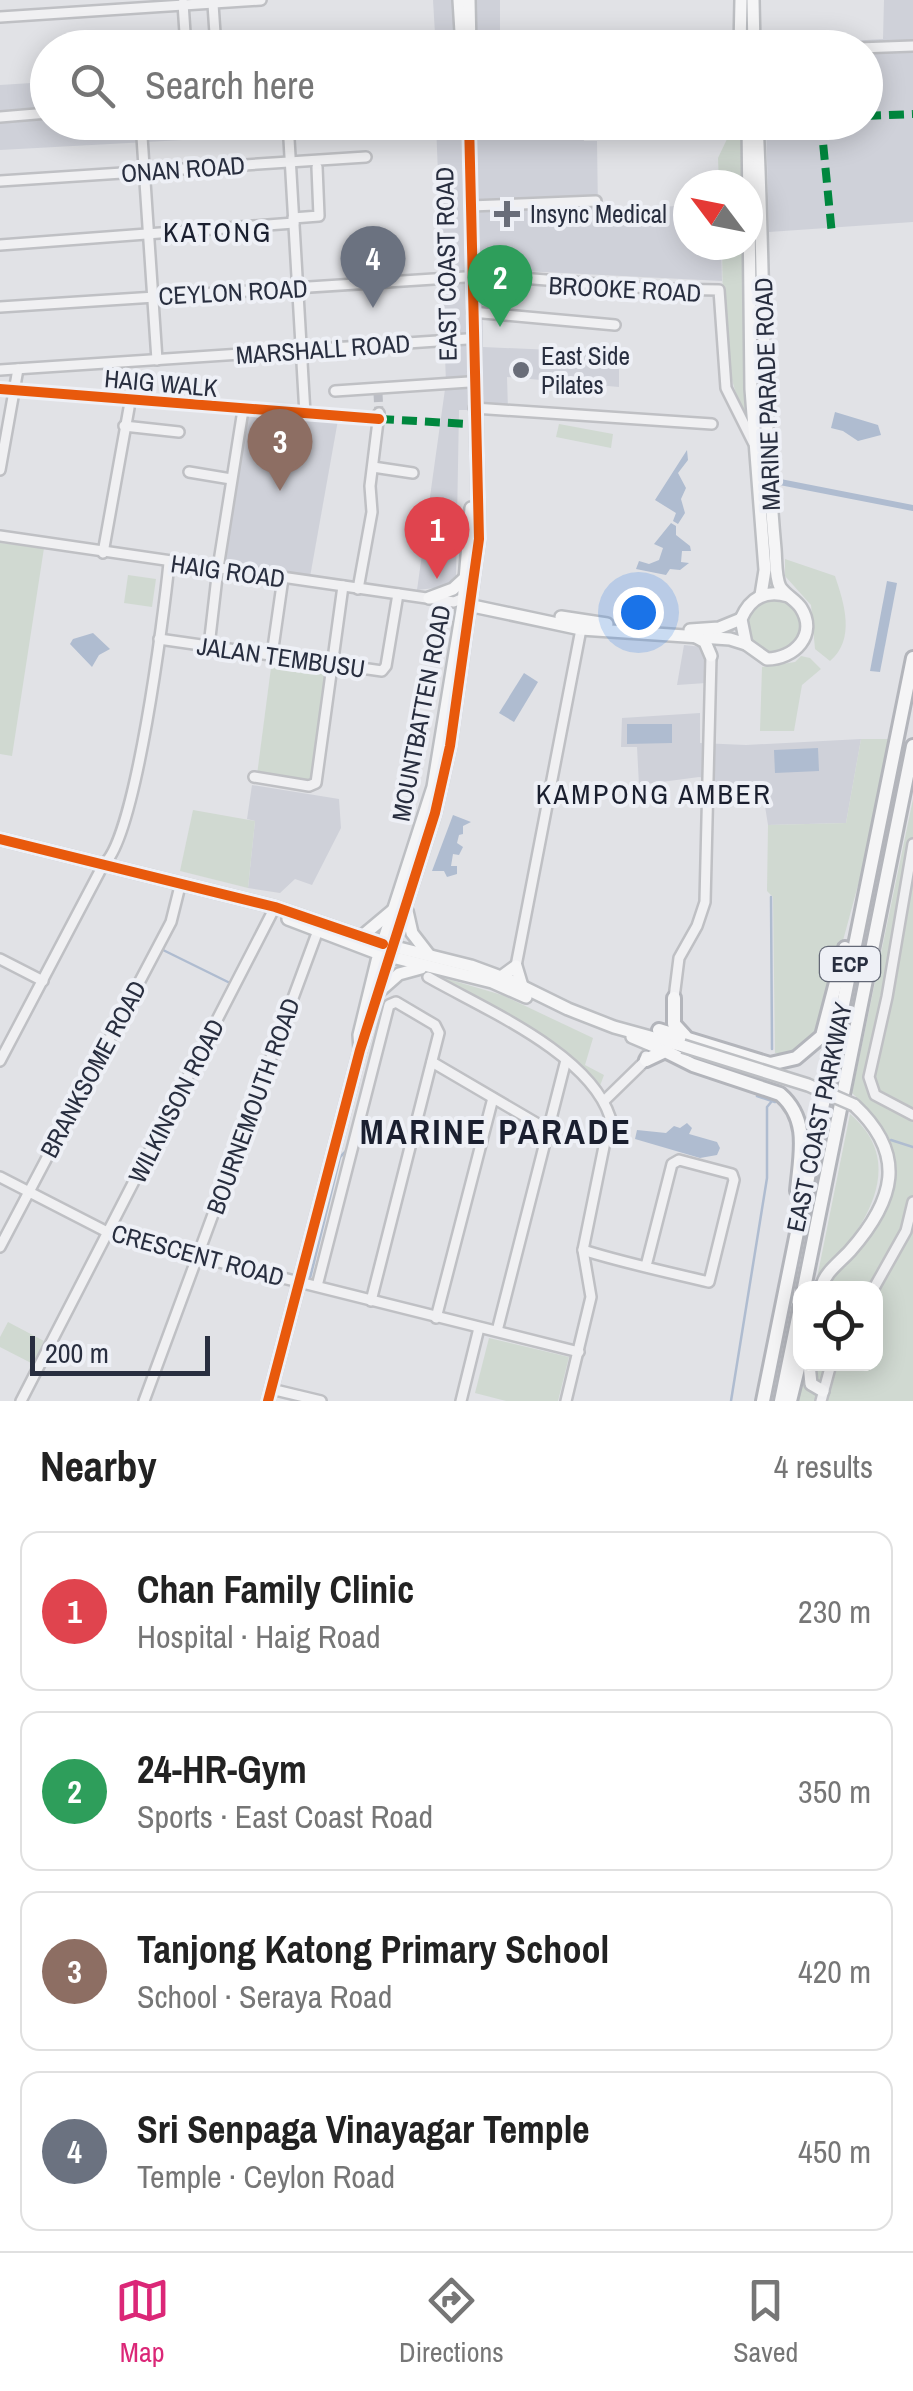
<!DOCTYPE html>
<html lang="en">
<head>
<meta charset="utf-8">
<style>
  body { margin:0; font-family:"Archivo Narrow",sans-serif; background:#f2f2f2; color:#222 }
  .controls { position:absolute; right:30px; bottom:30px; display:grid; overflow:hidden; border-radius:20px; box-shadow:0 5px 25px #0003 }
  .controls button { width:90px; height:90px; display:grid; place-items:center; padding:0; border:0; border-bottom:2px solid #e0e0e0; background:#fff; color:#222; font:50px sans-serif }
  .compass { position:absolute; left:673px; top:170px; width:90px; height:90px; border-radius:50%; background:#fff; box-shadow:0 5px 25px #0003; rotate:302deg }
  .scale { position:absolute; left:30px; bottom:25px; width:180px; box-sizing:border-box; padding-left:10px; border:5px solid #282e3f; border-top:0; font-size:28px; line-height:35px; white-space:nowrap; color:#282e3f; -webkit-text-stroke:8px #eef0f6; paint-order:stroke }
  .you { position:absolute; left:638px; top:612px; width:35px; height:35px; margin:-25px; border:8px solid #fff; border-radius:50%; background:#1a73e8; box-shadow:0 0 0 15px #1a73e833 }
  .badge { display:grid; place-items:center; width:65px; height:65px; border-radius:50%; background:#db2777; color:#fff; font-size:32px; font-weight:700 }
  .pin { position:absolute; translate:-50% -82px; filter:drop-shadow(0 2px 5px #0008) }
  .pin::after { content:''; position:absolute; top:52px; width:35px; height:30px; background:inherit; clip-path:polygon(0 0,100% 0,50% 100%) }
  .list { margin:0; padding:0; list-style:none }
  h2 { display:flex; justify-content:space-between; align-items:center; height:130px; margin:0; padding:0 40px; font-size:42px }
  h2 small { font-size:32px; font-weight:400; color:#767676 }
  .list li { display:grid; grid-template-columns:65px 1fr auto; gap:30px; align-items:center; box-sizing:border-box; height:160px; margin:0 20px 20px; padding:0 20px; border:2px solid #e0e0e0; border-radius:20px }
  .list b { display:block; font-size:38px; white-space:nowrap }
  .list p { margin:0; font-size:32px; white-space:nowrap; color:#767676 }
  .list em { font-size:32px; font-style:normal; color:#767676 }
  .icon { flex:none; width:55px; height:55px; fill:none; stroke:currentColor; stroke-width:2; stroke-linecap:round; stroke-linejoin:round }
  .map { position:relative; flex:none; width:913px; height:1401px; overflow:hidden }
  .search { position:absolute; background:#fff; box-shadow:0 5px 25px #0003; left:30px; right:30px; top:30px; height:110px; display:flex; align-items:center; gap:25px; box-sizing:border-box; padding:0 35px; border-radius:55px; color:#767676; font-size:38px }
  .sheet { height:850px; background:#fff }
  nav { display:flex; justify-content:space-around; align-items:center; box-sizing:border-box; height:140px; border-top:2px solid #e0e0e0; background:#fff; font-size:28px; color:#767676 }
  nav a { display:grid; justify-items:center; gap:5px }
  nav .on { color:#db2777 }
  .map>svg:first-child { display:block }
  .built { fill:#cfd1d9 }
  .green { fill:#d0d9d1 }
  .water { fill:#afbcd0 }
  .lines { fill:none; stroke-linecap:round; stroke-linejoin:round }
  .stream { stroke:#afbcd0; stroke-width:2.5 }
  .canal { stroke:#afbcd0; stroke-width:6 }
  .minor-tunnel { stroke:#bcbec5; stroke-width:9; stroke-dasharray:9 4.5; stroke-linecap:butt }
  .minor-casing { stroke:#bfc0c4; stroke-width:14 }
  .major-casing { stroke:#bdbfc3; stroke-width:16 }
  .highway-casing { stroke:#b3b5bb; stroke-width:18 }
  .minor { stroke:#f0f0f2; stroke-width:9 }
  .major { stroke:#f5f5f6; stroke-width:11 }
  .highway { stroke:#f5f5f6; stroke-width:12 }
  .major-bridge-casing { stroke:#bdbfc3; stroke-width:16; stroke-linecap:butt }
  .major-bridge { stroke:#f5f5f6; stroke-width:11 }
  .quiet { stroke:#00873e; stroke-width:8; stroke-dasharray:15 8; stroke-linecap:butt }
  .cycleway-casing { stroke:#eef0f6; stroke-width:16 }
  .cycleway { stroke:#e8590c; stroke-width:10 }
  .poi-dot { fill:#696d79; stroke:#eef0f6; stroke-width:4 }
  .labels { text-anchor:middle; stroke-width:8; stroke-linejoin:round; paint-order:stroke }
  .shield { fill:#eef0f6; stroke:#636876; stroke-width:2.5 }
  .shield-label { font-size:22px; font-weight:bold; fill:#282e3f }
  .street-label { font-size:25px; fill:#282e3f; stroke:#eef0f6 }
  .poi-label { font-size:25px; fill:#282e3f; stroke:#eef0f6; text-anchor:start }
  .neighbourhood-label { font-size:28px; letter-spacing:2.5px; fill:#1a1f2f; stroke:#eef0f6 }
  .district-label { font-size:35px; font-weight:bold; letter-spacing:2.5px; fill:#1a1f2f; stroke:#eef0f6 }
</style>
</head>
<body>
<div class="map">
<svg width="913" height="1401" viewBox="0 0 913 1401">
  <rect width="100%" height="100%" fill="#e1e2e6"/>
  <g class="built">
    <path d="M433 0H500V47L333 48 435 34Z"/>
    <path d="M884 0H913V222L769 232 766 123 866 122V48L763 46 883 39Z"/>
    <path d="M47 82 48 122 353 123 275 135 0 150V85Z"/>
    <path d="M436 123H582L584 141H597L598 212 688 205V245H721L722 281 482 269 483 347 619 353V387L507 377 508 410H459L456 576 444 587 417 590 446 382Z"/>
    <path d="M248 412 338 420 310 577 226 565 223 562Z"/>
    <path d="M684 645 702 647 705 653 706 683 677 685Z"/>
    <path d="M700 713V743L746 745 861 739 846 823 768 825 764 800H714L712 779 699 777 639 785 637 747H621L622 718Z"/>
    <path d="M252 785 339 799 341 828 312 885 295 879 280 893 248 888 255 821 247 819Z"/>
  </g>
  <g class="green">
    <path d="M716 123H740L743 185H719L718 158 727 139 717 134Z"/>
    <path d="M722 245H747L746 413C721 378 723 289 722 245Z"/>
    <path d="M559 424 613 434 611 448 556 437Z"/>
    <path d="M0 543 44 548 12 756 0 754Z"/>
    <path d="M785 559 835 576C844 603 856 639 830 661L815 649 811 605 785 576Z"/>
    <path d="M128 575 156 579 152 607 124 603Z"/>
    <circle cx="774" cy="626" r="27"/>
    <path d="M801 656 810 658 821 669 802 685 794 731H760L762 667 795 662Z"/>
    <path d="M272 660 330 667 312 785 257 775Z"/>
    <path d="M861 739H888L861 874 818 1033 794 1054 775 1053 773 897 767 891 768 825 846 823Z"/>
    <path d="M913 799V1401H793L803 1364H876V1288H827C835 1272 851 1261 863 1246 909 1187 907 1145 852 1093Z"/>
    <path d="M193 810 255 821 248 888 180 871Z"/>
    <path d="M434 975 502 995 593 1038 585 1065 604 1075 598 1091 558 1051Z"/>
    <path d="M850 1114C913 1168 858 1235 816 1283Z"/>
    <path d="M8 1322 44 1341 33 1364 0 1347V1337Z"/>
    <path d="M489 1338 569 1357 558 1401H506L475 1393Z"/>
  </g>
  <g class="water">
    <path d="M835 412 878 425 881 435 858 441 843 431 831 428Z"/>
    <path d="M687 450 688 460 678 473 686 488 681 499 685 513 678 524 673 521 676 513 655 500Z"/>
    <path d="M671 523 676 526V535L690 546 691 551H682L681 562 689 563 680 570 670 569 666 575 636 569 639 561 649 564 659 560 663 548 654 544Z"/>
    <path d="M887 581 897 583 880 672 870 671Z"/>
    <path d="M93 633 110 649 99 655 92 667 70 644 73 639Z"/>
    <path d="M524 673 538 682 514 722 499 713Z"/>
    <path d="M627 724H672V743L627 744Z"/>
    <path d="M818 748 819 771 775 773 774 750Z"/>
    <path d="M453 815 471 822 463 826V834L459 835 457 843 463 847 459 855 453 854 451 866H457V874L447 877 444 871H432Z"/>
    <path d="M687 1123 692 1128 689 1134 717 1142 720 1148 717 1155 700 1158 635 1139 637 1130 666 1133 674 1126 680 1128Z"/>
  </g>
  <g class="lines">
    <g class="stream">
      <path d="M771 897 772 1049"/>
      <path d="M159 948 230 983"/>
      <path d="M757 1096 775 1102"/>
      <path d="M891 1140 913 1147"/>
      <path d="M310 1278 340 1157 347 1150 385 1001"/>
      <path d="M731 1401 767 1178V1107L772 1101"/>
    </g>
    <path class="canal" d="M780 482 913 508"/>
    <path class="minor-tunnel" d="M378 393 379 413"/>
    <defs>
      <g id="minor">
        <path d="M183 3 186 48"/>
        <path d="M213 4 216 48"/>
        <path d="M0 17 261 0"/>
        <path d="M859 48 913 46"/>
        <path d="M0 117 48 113"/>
        <path d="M141 122 157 360"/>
        <path d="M288 122 305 414"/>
        <path d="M0 181 366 157"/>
        <path d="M470 206 596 201"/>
        <path d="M293 218 319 216 317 167"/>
        <path d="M0 245 294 223"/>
        <path d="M471 274 661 289 719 290 726 388 753 442"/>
        <path d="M0 307 465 277"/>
        <path d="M472 312 615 325"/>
        <path d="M0 370 467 339"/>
        <path d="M335 391 469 382"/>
        <path d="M474 408 712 424"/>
        <path d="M124 426 179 432"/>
        <path d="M373 467 413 473"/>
        <path d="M0 470 18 369"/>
        <path d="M189 472 231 479"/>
        <path d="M0 536 454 602 463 598"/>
        <path d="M103 553 129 408"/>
        <path d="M358 589 372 512 370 486 379 413"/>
        <path d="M159 639 382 671 386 666 398 594"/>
        <path d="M209 646 218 568 243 410"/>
        <path d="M272 655 283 578"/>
        <path d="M254 777 309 786 316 783 343 586"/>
        <path d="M913 844 887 997 869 1077 875 1095 913 1115"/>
        <path d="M104 864C136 837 164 614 169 563"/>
        <path d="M0 959 43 981"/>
        <path d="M516 966 582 624"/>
        <path d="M428 977C484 1009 589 1053 610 1117L583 1250 591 1297 566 1401"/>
        <path d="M674 998 679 958 697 926 705 902 711 656"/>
        <path d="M0 1061 101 869"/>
        <path d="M432 1062 548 1130"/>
        <path d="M604 1101 646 1060V1056"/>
        <path d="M0 1177 115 1236 579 1352"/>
        <path d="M0 1247 171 922 179 890"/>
        <path d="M583 1250C624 1263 667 1272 709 1282L734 1180 732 1174 679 1160 672 1164 646 1266"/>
        <path d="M317 1286 389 1005 396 1002 435 1025 439 1033 371 1301"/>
        <path d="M874 1288 906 1231 913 1202"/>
        <path d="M436 1318 493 1098"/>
        <path d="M497 1331 566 1060"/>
        <path d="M271 1389 321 1401"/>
        <path d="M21 1401 275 907"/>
        <path d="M144 1401 320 925"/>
        <path d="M461 1401 479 1328"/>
        <path d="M821 1401 831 1364"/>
      </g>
      <g id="major">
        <path d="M459 0 462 48"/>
        <path d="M469 0 470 48"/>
        <path d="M753 0 754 48"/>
        <path d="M740 48 741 0"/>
        <path d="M748 122 751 389 765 570 761 595"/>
        <path d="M429 598 453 589 466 577"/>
        <path d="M468 605 581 629 730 639 746 644 767 659C794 659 818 635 801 608 796 600 785 595 780 587 775 577 776 560 775 549 762 407 764 265 757 122"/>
        <path d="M561 617 607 624"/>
        <path d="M690 630 719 628 741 619"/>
        <path d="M696 637 705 642 711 656"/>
        <path d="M746 644 741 619C750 598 766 589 788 596"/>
        <path d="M0 839 275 907 383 944 471 966 509 980 568 1009 614 1027 683 1046"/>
        <path d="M407 911 412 933 429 955"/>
        <path d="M288 919 380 954 492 982 526 997"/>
        <path d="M361 937 392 911"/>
        <path d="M501 977 516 966 522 986"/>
        <path d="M382 989 399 974 421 968"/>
        <path d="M632 1037 665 1051"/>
        <path d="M360 1050 359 1035 377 961 433 787 463 604 471 508"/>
        <path d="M821 1288C825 1272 839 1263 850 1251 894 1201 908 1155 854 1105"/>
        <path d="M809 1364 811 1384 823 1391"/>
        <path d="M268 1401 360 1050 435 813 450 746 479 539 469 122"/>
      </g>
      <g id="highway">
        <path d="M674 998V1024L685 1036"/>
        <path d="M659 1030 770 1064 796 1058 822 1036 845 948"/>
        <path d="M646 1060 665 1051 693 1065 780 1094C810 1120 800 1155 797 1191"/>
        <path d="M804 1288 913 746"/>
        <path d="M820 1288 821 1287"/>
        <path d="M763 1401 913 658"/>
        <path d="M781 1401 800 1308"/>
        <path d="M790 1401 800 1360"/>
      </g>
    </defs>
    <use href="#minor" class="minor-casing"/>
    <use href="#major" class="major-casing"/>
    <use href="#highway" class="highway-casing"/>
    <use href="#minor" class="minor"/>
    <use href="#major" class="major"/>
    <use href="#highway" class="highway"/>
    <defs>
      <path id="major-bridge" d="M683 1046 808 1085 854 1105"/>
    </defs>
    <use href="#major-bridge" class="major-bridge-casing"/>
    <use href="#major-bridge" class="major-bridge"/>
    <g class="quiet">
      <path d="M866 116 913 114"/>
      <path d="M821 122 832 235"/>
      <path d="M379 419 469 424"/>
    </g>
    <defs>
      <g id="cycleway">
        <path d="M0 389 379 419"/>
        <path d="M0 839 275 907 383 944"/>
        <path d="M268 1401 360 1050 435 813 450 746 479 539 469 122"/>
      </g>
    </defs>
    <use href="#cycleway" class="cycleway-casing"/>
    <use href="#cycleway" class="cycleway"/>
  </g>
  <g class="poi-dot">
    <path d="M502 199h10v10h10v10h-10v10h-10v-10h-10v-10h10z"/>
    <circle cx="521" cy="370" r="10"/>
  </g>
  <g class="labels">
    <rect class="shield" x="820" y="947" width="60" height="34" rx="8"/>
    <g class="shield-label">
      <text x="850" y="972">ECP</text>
    </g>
    <g class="street-label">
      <text transform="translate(183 169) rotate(-4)" y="9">ONAN ROAD</text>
      <text transform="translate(446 264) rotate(-91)" y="9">EAST COAST ROAD</text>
      <text transform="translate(625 289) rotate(3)" y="9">BROOKE ROAD</text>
      <text transform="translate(233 292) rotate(-3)" y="9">CEYLON ROAD</text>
      <text transform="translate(323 349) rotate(-4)" y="9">MARSHALL ROAD</text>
      <text transform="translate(161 383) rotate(5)" y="9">HAIG WALK</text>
      <text transform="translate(767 394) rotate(-92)" y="9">MARINE PARADE ROAD</text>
      <text transform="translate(228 571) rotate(8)" y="9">HAIG ROAD</text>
      <text transform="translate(281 657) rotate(8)" y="9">JALAN TEMBUSU</text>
      <text transform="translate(421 713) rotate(-79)" y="9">MOUNTBATTEN ROAD</text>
      <text transform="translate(93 1069) rotate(-62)" y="9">BRANKSOME ROAD</text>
      <text transform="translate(176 1101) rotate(-63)" y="9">WILKINSON ROAD</text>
      <text transform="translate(253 1106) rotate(-70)" y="9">BOURNEMOUTH ROAD</text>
      <text transform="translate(819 1117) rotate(-78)" y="9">EAST COAST PARKWAY</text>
      <text transform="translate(198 1255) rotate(15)" y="9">CRESCENT ROAD</text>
    </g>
    <g class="poi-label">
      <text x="530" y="223">Insync Medical</text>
      <text x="541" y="365">East Side<tspan x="541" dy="29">Pilates</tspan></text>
    </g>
    <g class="neighbourhood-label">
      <text x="218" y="242">KATONG</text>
      <text x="654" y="804">KAMPONG AMBER</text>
    </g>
    <g class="district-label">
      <text x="496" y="1144">MARINE PARADE</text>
    </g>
  </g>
</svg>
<div class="controls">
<button><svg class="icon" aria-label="locate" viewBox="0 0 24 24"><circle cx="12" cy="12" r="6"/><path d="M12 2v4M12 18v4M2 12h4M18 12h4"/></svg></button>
</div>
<svg class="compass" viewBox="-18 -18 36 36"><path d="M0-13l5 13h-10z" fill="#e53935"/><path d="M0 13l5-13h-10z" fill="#767676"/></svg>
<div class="scale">200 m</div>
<div class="you"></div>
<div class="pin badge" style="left:437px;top:579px;background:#e0444e">1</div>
<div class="pin badge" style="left:500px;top:327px;background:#2e9e5b">2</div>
<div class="pin badge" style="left:280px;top:491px;background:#8d6e63">3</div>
<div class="pin badge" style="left:373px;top:308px;background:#6b7280">4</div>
<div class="search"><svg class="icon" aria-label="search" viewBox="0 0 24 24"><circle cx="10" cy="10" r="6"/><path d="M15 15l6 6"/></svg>Search here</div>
</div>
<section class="sheet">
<h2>Nearby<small>4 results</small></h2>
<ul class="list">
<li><span class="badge" style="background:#e0444e">1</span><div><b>Chan Family Clinic</b><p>Hospital · Haig Road</p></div><em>230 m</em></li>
<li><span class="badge" style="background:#2e9e5b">2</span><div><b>24-HR-Gym</b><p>Sports · East Coast Road</p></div><em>350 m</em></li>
<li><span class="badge" style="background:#8d6e63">3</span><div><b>Tanjong Katong Primary School</b><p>School · Seraya Road</p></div><em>420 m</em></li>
<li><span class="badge" style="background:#6b7280">4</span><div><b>Sri Senpaga Vinayagar Temple</b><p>Temple · Ceylon Road</p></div><em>450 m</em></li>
</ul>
</section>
<nav>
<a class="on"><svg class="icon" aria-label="map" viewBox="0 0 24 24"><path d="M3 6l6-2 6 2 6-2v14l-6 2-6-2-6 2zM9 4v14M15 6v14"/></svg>Map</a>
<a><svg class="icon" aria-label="directions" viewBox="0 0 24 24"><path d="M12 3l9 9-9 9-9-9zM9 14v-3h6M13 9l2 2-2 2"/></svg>Directions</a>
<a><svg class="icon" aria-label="saved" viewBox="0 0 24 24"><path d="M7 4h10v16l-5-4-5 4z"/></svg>Saved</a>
</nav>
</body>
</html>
